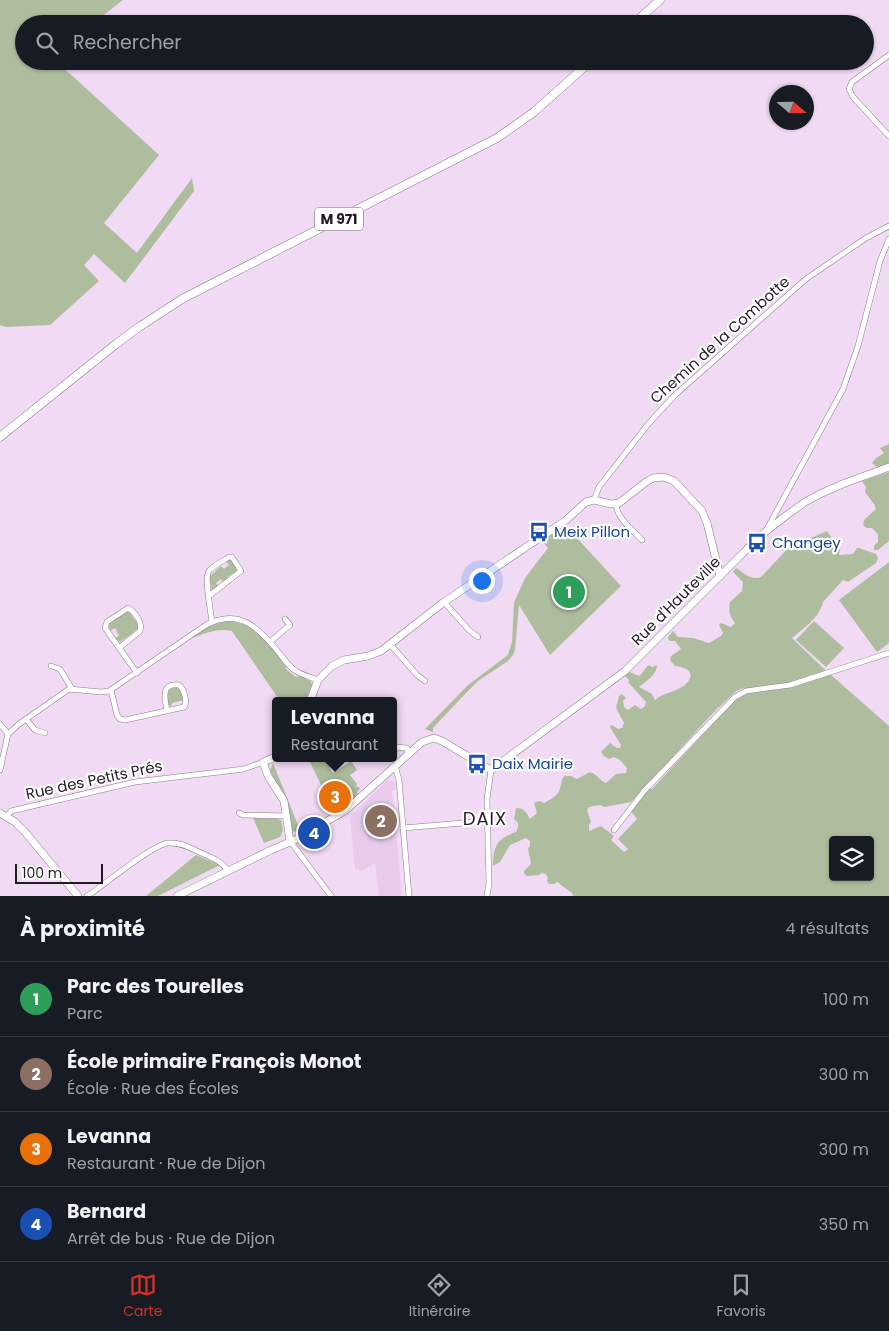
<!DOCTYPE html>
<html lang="fr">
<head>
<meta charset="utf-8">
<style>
  body { margin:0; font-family:Poppins,sans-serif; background:#20242c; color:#f1f3f6 }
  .controls { position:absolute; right:15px; bottom:15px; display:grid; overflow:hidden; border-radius:5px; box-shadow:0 1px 4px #0004 }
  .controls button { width:45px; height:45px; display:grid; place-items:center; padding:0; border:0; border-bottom:1px solid #363941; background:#171b24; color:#f1f3f6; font:25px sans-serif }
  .compass { position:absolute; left:769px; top:85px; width:45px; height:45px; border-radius:50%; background:#171b24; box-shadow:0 1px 4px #0004; rotate:110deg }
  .scale { position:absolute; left:15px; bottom:12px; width:88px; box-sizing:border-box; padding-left:5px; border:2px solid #231b24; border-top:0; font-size:14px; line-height:18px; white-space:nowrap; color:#231b24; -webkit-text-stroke:4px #fff; paint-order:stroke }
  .you { position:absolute; left:481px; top:580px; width:18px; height:18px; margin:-12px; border:4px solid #fff; border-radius:50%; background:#1a73e8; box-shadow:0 0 0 8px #1a73e833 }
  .badge { display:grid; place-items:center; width:32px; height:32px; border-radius:50%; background:#d93025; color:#fff; font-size:16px; font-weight:700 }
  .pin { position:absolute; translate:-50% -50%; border:2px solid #fff; box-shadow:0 1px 5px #0006 }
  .popup { position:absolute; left:272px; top:697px; width:125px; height:65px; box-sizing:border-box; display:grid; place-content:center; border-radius:5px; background:#171b24; filter:drop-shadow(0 1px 4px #0005); font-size:16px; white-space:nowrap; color:#9ea1a6 }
  .popup b { font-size:19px; color:#f1f3f6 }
  .popup::after { content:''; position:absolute; left:50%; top:100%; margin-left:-10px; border:10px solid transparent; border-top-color:#171b24 }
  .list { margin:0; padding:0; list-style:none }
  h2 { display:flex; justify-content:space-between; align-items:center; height:65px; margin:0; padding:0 20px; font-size:21px }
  h2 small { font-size:16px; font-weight:400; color:#9ea1a6 }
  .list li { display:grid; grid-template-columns:32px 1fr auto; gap:15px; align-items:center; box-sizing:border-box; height:75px; padding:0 20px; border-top:1px solid #363941 }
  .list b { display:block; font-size:19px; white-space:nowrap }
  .list p { margin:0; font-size:16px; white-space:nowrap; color:#9ea1a6 }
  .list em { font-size:16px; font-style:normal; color:#9ea1a6 }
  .icon { flex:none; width:28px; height:28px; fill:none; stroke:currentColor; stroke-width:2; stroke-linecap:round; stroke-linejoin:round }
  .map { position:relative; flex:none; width:889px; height:896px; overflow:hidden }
  .search { position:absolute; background:#171b24; box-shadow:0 1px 4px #0004; left:15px; right:15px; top:15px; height:55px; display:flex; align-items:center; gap:12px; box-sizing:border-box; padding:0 18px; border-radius:28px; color:#9ea1a6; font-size:19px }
  .sheet { height:365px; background:#171b24 }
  nav { display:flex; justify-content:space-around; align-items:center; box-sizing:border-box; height:70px; border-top:1px solid #363941; background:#171b24; font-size:14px; color:#9ea1a6 }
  nav a { display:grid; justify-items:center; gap:2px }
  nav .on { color:#d93025 }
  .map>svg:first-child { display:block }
  .built { fill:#e8cbeb }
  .green { fill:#afbd9f; fill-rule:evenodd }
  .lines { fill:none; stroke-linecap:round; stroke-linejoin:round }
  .street-casing { stroke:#8d7990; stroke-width:6 }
  .secondary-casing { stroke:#8d7990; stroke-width:8 }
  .primary-casing { stroke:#8d7990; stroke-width:9 }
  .street { stroke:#fff; stroke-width:5 }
  .secondary { stroke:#fff; stroke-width:7 }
  .primary { stroke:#fff; stroke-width:8 }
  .labels { text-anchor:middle; stroke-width:4.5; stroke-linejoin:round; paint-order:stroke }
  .shield { fill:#fff; stroke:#655f66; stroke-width:1 }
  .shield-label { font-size:14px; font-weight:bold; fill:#231b24 }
  .street-label { font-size:15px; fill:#231b24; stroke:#fff }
  .transit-label { font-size:15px; fill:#164399; stroke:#fff; text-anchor:start }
  .quarter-label { font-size:18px; letter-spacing:1px; fill:#231b24; stroke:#fff }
</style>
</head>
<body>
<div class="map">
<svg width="889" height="896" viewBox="0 0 889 896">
  <rect width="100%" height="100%" fill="#f1daf4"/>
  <path class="built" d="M387 780 394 782 396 790 392 791 402 896H379L375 863 360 872 359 869 356 870 354 861 350 815 356 811Z"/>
  <g class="green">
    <path d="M0 0H123L92 24H24V61H56L159 155 104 223 137 253 192 178 194 191 125 283 94 254 84 265 99 281 50 325 6 327 0 325Z"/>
    <path d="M889 444V463L877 467 872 463 875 459 884 453 880 448Z"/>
    <path d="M889 472V541L878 550H874V546L878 542V534L872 528H867L863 525 864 520 876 509 874 504 865 492 866 487 862 481Z"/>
    <path d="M565 525 621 586 550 655 519 605 515 650 513 655 508 661 478 681 466 693 433 728V732L425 729 468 685 508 655 512 642 514 603 525 578 548 548 542 541Z"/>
    <path d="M827 531 840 550 839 555 853 554 857 548H859L876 554 878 558 876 563 848 582 843 580 823 602C820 617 803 629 792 638L822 667 889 726V896H573L572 893 557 882 554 884H549L547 881 548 878 546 874 542 873 539 875 527 876 524 873V871L531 864 528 849 530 846V841L526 838 510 845 500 862 493 866C493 847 497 838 516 832L518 827V823L514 819 516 808C525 808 526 812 530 819L537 813 534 803 539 801 544 803C557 796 560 794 562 779L565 776H571L577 779 590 772C597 774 600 781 606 783L616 774 626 773 627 768 620 760 614 757 609 759 604 756 601 752 610 743 617 748H620L621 745 610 727 612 725 618 729 622 728 624 723 616 708 619 696 622 694 626 698 623 701 624 707 628 710 635 705 641 709 645 706 646 702 628 682 629 680 624 675 627 671 639 676C644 673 644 668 649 665L652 667 657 665C657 675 646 681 639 687L652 694 655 700C663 692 679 692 687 683 696 672 686 667 675 666L670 660 671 656 681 649 675 641H669L668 637 673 631 678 637 693 638 709 643 721 636 723 633 719 625 721 623 731 627 735 623C730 616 728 612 730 602L742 591 743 582 733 572 736 568C744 573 751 581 761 577L792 544 802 545 806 540ZM744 688 747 694 734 701 652 789H649L630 810 637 819 618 839 628 849 624 852 611 840 614 836 601 826 589 831V825L591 822 587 810 589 807 600 805 605 807 631 802 714 712 736 691ZM833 840H870V877H833Z"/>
    <path d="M230 559 238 571 227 577 228 579 223 582 221 579 216 583 218 586 212 590 209 577 221 566 224 569 229 565 226 561Z"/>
    <path d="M889 562V643L877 652 839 600Z"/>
    <path d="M127 611 130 613 139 626 138 629 120 642 115 638 119 636 115 628 110 631 109 624Z"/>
    <path d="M225 621C256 621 269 645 286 666V669L296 677 299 676 311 681 312 685 305 701H280L232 631C215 627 203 635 189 639L207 627Z"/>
    <path d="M814 621 844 648 826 667 796 640Z"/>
    <path d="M175 687 181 690 184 700 172 703 171 707C164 700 165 690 175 687Z"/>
    <path d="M308 758H324L333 773 351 761 357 770 350 775 357 784 356 787H359L360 789 357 792 358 794 347 805 337 809V808L344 804 342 800 351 795 348 788 339 791 336 786 325 793Z"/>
    <path d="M273 763 300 830 294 832 291 830 270 771Z"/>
    <path d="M253 818 277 819 281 820 283 830 280 837 264 843Z"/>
    <path d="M196 855 220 865 158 896H146Z"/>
  </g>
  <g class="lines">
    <defs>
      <g id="street">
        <path d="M889 55 852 82 849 89 853 97 889 136"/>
        <path d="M594 500 599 487 649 423 675 395 806 279 866 238 889 226"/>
        <path d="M616 504C617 519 633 530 642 540"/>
        <path d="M767 529 843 389 858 346 880 261 889 239"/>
        <path d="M209 596 241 571 232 557H229C223 561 214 565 209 571 204 577 211 613 212 622"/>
        <path d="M444 602 469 630 478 637"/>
        <path d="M271 641 290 625 285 619"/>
        <path d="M390 644 417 675 425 681"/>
        <path d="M119 648 140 631C143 623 135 612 128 608L107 622 105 628 137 673"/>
        <path d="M51 666 60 669 72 689"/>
        <path d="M111 690 117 715 120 719 125 720 184 707C188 702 184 689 179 685 160 683 165 699 167 711"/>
        <path d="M26 719 35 730 45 733"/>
        <path d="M0 724 8 734"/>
        <path d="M394 747 407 748 408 753"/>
        <path d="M393 767 396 769 399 780 409 896"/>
        <path d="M0 770 8 734 19 724 69 689 101 692 109 691 206 625C240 607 260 629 280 654 285 660 289 667 296 671 302 675 311 677 318 680"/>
        <path d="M239 813 243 815 287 816"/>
        <path d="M7 816 11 811 135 782 244 769 263 762"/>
        <path d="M403 828 487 821"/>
        <path d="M614 830 644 791 735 697 746 691 790 685 889 653"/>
        <path d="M290 841 331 896"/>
        <path d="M87 896C105 885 152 844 169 843 180 842 190 848 199 852 210 857 221 860 228 871"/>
        <path d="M487 896 489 883 487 799 491 770"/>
      </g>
      <g id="secondary">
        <path d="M310 701 318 680 332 666 344 660 368 656 381 651 444 602 565 521 586 502 594 500 611 504 619 503 646 482 653 478 664 477 674 481 702 511 707 523 720 576"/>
        <path d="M276 757 263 762 268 776 284 801 290 841"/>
        <path d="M0 813 15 822 25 832 78 896"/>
        <path d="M177 896 271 850 297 839 346 810 422 742 434 738 442 741 491 770 625 671 743 553 765 532 787 515 805 502 822 493 845 483 889 467"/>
      </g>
      <g id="primary">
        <path d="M633 24 660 0"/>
        <path d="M0 437 116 344 139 327 182 299 497 138 534 112 591 61"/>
      </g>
    </defs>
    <use href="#street" class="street-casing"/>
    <use href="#secondary" class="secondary-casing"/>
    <use href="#primary" class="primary-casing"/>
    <use href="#street" class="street"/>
    <use href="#secondary" class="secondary"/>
    <use href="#primary" class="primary"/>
  </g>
  <defs>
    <symbol id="bus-bare" viewBox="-9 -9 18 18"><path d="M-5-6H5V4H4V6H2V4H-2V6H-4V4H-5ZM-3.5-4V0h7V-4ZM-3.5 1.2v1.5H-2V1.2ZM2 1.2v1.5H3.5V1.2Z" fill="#1a4fb4" stroke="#fff" stroke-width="2.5" paint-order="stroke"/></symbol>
  </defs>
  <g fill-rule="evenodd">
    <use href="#bus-bare" x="525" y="518" width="28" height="28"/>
    <use href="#bus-bare" x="743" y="529" width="28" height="28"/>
    <use href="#bus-bare" x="463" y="750" width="28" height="28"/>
  </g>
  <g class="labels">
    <rect class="shield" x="315" y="207.5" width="48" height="23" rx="4"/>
    <g class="shield-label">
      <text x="339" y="224">M 971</text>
    </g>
    <g class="street-label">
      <text transform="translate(720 340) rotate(-42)" y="5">Chemin de la Combotte</text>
      <text transform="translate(676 601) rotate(-45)" y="5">Rue d'Hauteville</text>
      <text transform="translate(94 780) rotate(-12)" y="5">Rue des Petits Prés</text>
    </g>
    <g class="transit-label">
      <text x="554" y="537">Meix Pillon</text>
      <text x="772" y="548">Changey</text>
      <text x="492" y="769">Daix Mairie</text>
    </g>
    <g class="quarter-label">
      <text x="485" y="825">DAIX</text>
    </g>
  </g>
</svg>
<div class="controls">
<button><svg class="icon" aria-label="layers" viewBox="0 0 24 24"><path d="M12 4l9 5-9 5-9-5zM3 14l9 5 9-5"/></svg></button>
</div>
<svg class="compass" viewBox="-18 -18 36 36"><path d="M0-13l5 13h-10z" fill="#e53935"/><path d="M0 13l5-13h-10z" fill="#9ea1a6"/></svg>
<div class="scale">100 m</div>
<div class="you"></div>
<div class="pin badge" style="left:569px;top:592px;background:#2e9e5b">1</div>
<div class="pin badge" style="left:381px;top:821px;background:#8d6e63">2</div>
<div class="pin badge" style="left:335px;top:797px;background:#e8710a">3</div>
<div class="popup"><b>Levanna</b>Restaurant</div>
<div class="pin badge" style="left:314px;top:833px;background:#1a4fb4">4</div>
<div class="search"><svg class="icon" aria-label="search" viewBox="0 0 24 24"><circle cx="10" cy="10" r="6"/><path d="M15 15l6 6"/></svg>Rechercher</div>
</div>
<section class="sheet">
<h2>À proximité<small>4 résultats</small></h2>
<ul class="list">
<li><span class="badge" style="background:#2e9e5b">1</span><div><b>Parc des Tourelles</b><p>Parc</p></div><em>100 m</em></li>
<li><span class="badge" style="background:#8d6e63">2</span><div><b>École primaire François Monot</b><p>École · Rue des Écoles</p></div><em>300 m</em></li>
<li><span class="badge" style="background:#e8710a">3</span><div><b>Levanna</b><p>Restaurant · Rue de Dijon</p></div><em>300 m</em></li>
<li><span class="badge" style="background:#1a4fb4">4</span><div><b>Bernard</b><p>Arrêt de bus · Rue de Dijon</p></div><em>350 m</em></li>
</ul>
</section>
<nav>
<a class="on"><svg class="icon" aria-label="map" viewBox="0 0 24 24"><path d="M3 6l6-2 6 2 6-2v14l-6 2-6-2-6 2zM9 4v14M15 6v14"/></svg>Carte</a>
<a><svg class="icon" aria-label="directions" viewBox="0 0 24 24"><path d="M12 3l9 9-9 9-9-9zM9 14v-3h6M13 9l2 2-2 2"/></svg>Itinéraire</a>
<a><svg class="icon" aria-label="saved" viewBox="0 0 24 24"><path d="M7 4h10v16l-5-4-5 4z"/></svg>Favoris</a>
</nav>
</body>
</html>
